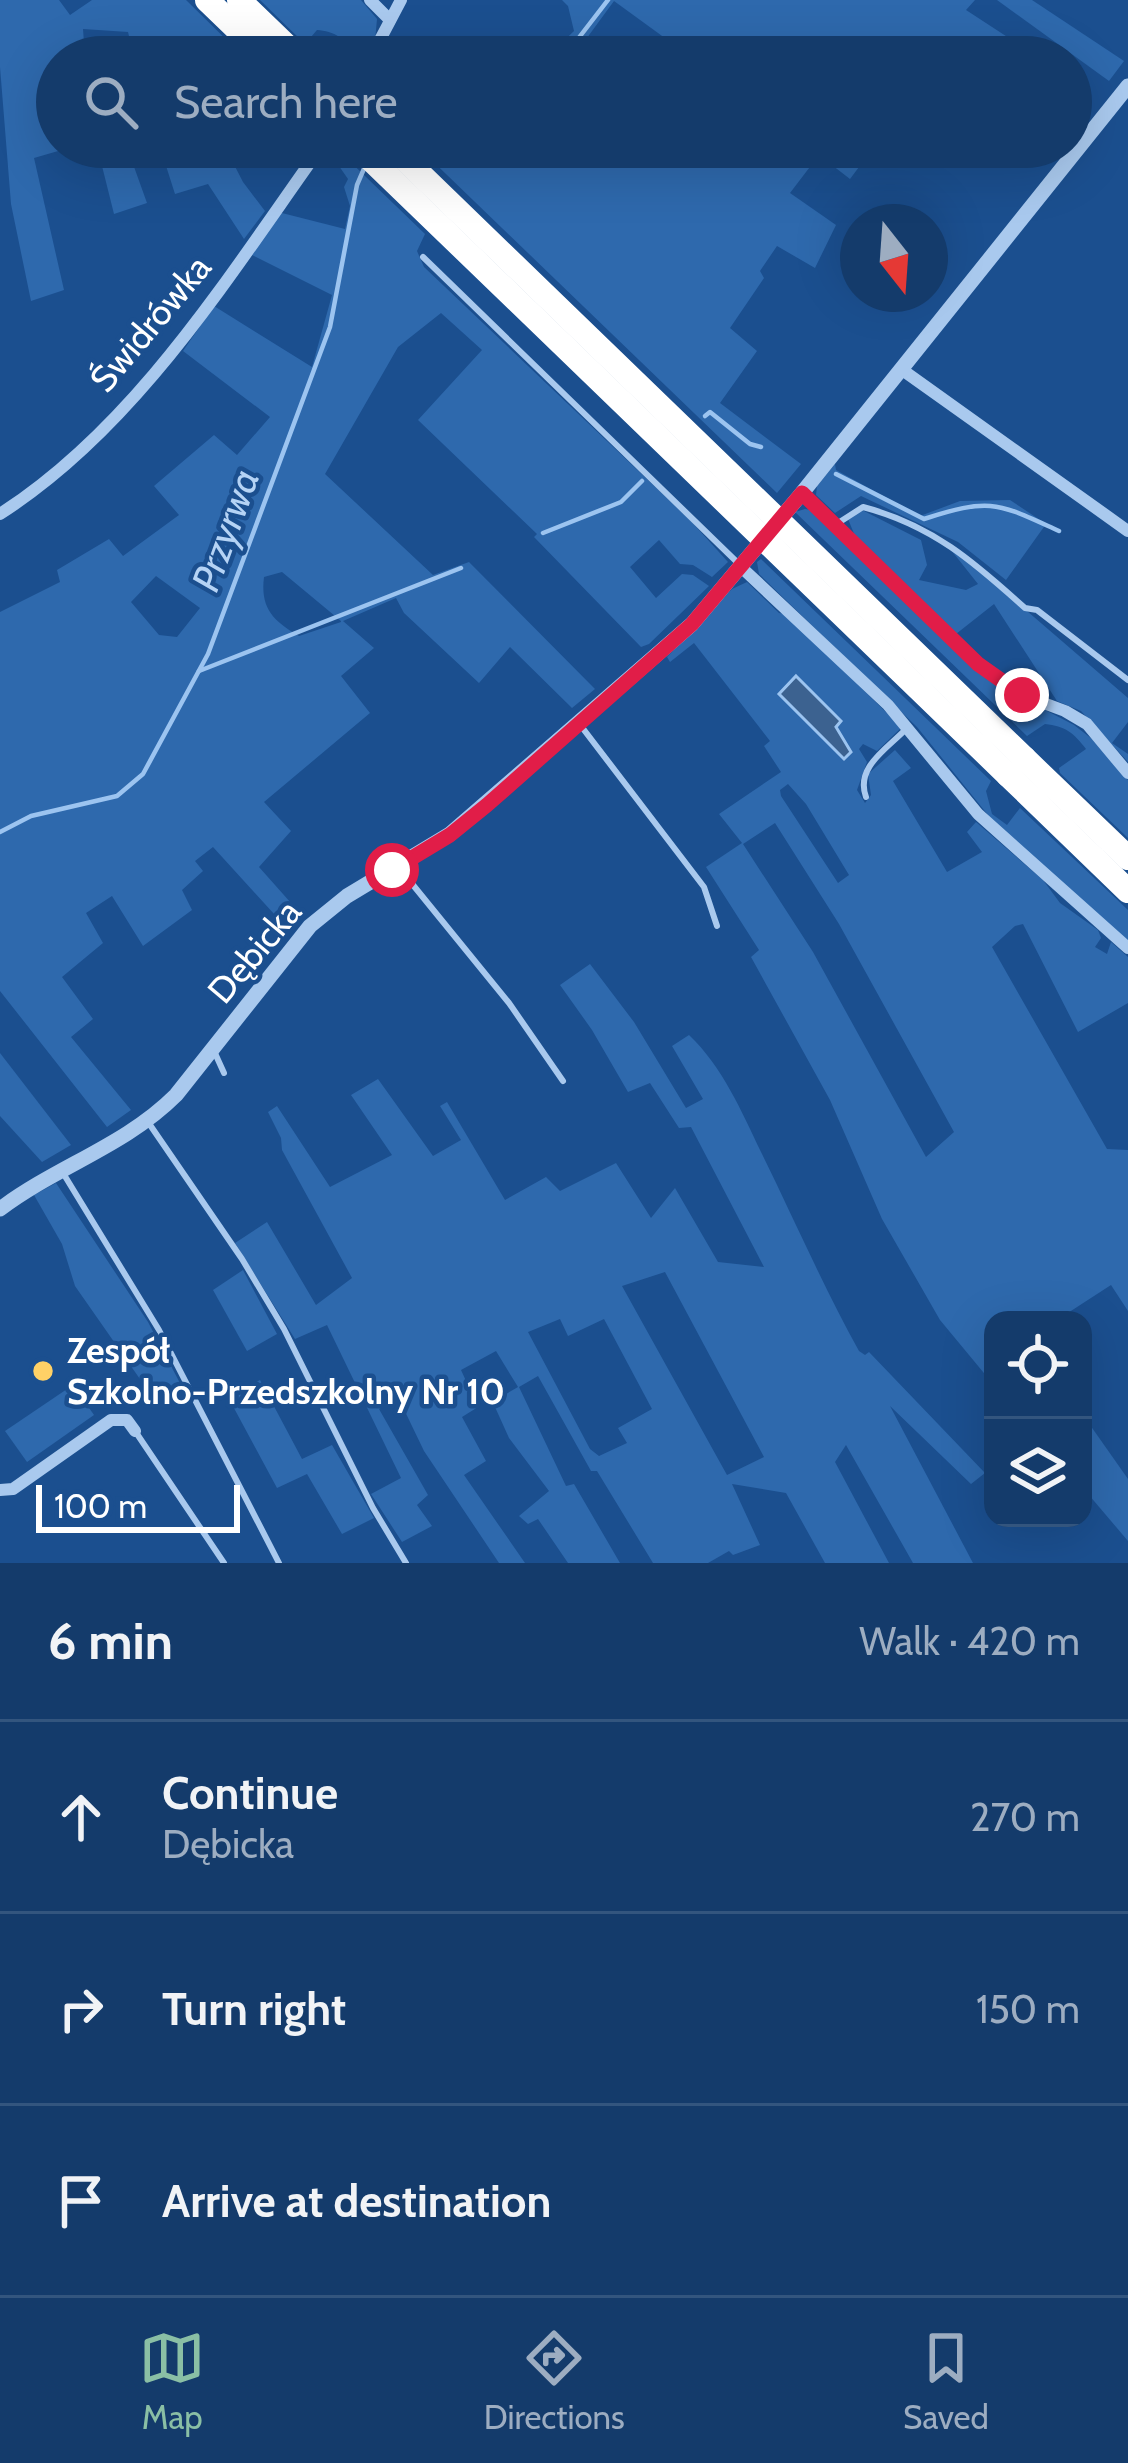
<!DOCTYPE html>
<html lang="en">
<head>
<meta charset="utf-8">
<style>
  body { margin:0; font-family:Cabin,sans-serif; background:#214673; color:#f1f3f6 }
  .controls { position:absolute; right:36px; bottom:36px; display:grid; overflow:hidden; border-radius:24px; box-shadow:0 12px 48px #0002 }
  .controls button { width:108px; height:108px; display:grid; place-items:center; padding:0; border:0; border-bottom:3px solid #33557e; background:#143b6b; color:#f1f3f6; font:60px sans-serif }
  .compass { position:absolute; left:840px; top:204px; width:108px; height:108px; border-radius:50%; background:#143b6b; box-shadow:0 12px 48px #0002; rotate:163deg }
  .scale { position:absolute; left:36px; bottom:30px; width:204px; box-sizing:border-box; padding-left:12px; border:6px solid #fff; border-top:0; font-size:33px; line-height:42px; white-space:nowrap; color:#fff; -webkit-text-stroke:9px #1b4f8f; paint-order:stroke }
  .stop { position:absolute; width:36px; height:36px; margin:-27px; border:9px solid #e11d48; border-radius:50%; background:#fff }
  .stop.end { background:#e11d48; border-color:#fff; box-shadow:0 3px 12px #0008 }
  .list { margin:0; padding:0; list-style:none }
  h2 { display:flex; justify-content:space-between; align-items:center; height:156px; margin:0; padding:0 48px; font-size:51px }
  h2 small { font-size:39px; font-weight:400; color:#9dadc1 }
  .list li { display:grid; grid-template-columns:78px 1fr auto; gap:36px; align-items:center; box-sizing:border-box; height:192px; padding:0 48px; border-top:3px solid #33557e }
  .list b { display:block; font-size:45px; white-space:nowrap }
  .list p { margin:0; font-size:39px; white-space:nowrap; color:#9dadc1 }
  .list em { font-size:39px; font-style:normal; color:#9dadc1 }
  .icon { flex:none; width:66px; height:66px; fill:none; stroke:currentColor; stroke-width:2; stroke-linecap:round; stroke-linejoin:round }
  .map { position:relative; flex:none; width:1128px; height:1563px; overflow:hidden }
  .search { position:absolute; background:#143b6b; box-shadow:0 12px 48px #0002; left:36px; right:36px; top:36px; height:132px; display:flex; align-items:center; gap:30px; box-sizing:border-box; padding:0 42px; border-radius:66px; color:#9dadc1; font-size:45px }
  .sheet { height:732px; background:#143b6b }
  nav { display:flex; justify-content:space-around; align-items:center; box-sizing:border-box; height:168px; border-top:3px solid #33557e; background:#143b6b; font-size:33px; color:#9dadc1 }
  nav a { display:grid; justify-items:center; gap:6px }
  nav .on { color:#8abfa5 }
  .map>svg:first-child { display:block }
  .green { fill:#2e69ad; fill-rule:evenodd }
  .water { fill:#3c6290; stroke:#9cc4f0; stroke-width:3 }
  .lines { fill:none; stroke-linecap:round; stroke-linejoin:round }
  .stream { stroke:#9cc4f0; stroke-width:4.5 }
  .service { stroke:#a9c9ee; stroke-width:6 }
  .minor { stroke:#a9c9ee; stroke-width:12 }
  .tertiary { stroke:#a9c9ee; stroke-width:15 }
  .motorway { stroke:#fff; stroke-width:24 }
  .motorway-bridge { stroke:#fff; stroke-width:24 }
  .route { stroke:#e11d48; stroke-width:15 }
  .poi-dot { fill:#ffd166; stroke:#1b4f8f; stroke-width:4.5 }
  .labels { text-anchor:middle; stroke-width:9; stroke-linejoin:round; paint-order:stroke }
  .street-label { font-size:36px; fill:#fff; stroke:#1b4f8f }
  .poi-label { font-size:36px; font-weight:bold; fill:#fff; stroke:#1b4f8f; text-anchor:start }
  .water-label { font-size:39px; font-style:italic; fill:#b5d3f5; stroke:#1b4f8f }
</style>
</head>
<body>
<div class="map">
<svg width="1128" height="1563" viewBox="0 0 1128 1563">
  <rect width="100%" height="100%" fill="#1b4f8f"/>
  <g class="green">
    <path d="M0 0H59L70 15 92 0H186L244 57H134L128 32 83 29 85 57H57V147H72L34 158 64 290 31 301 11 204 0 67Z"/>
    <path d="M260 0H361L377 19 375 41 367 57H349C349 38 333 31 317 30L305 44Z"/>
    <path d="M562 0H975L966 10 1012 40 1005 51 1010 57H691L614 1 584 42 603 57H547L574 31 568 6Z"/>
    <path d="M997 0H1032L1124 61 1109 81Z"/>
    <path d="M75 147H98L100 157 128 150 147 203 114 214 100 158 80 163Z"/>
    <path d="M160 147H225L243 182 265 211 244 239 208 184 175 194Z"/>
    <path d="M335 147 425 234 417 251 424 267 689 519 728 562 712 577 693 565 680 564 659 540 630 567 656 598 682 574 693 575 709 586 649 644 641 647 534 537 537 534 418 420 482 350 441 313 398 347 325 474 433 575 469 562 595 689 572 708 510 647 479 683 404 613 396 598 343 621 374 648 341 676 370 713 264 802 291 831 259 867 299 912 285 926 213 847 195 861 203 871 182 890 192 910 143 946 112 896 86 913 103 943 62 977 93 1019 71 1037 131 1110 107 1127 0 991V612L60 582 57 570 109 539 123 556 179 515 154 486 214 435 237 455 270 417 183 351 214 306 312 367 332 295 248 253 278 212 345 229 350 206 344 187 348 179 332 156ZM282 572 341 621V622L299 636C274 621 260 609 264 577ZM156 576 200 608 177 637 159 635 131 602Z"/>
    <path d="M418 147H874L850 179 819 155 790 193 836 225 815 268 777 246 760 271 764 278 730 328 757 351 720 403 801 464 777 493Z"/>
    <path d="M835 464 836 470 920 516 960 501 1010 500 1046 524 1006 580 958 542 861 496 835 513 816 495 817 486Z"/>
    <path d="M805 509 812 510 1001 687 1074 725 1092 739 1128 780V838L1060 773 1059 768 1086 749C1074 733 1065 726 1045 724L1027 736 795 512Z"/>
    <path d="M864 511 921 540 927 565 919 580 966 590 978 584 951 550 963 556 1128 698V722L1112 743 1128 754V762L1081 711 1057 701 994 604 956 634 855 536 848 519 854 512Z"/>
    <path d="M761 559 991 781 986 791 992 814 1007 825 1020 808 1128 910V942L992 820 917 727 759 574 757 562Z"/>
    <path d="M747 582 779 613 786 614 899 725 900 729 877 751 863 744 859 749 867 762 857 790 865 803 871 795 868 774 895 750 911 768 893 781 947 872 982 852 967 832 976 822 1043 880 1060 903 1098 930 1101 938 1095 947 1107 954 1111 942 1128 957V1003L1078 1032 1023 924 1015 926 992 947 1107 1149 1128 1150V1311L1111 1285 1057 1320H993V1384L940 1320 882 1219 830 1100 751 957 759 950 706 867 742 843 719 814 781 772 764 746 770 741 694 643 670 662 667 657 732 589ZM788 784 806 804 849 875 838 883 781 796 780 790ZM775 823 839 924 954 1132 926 1157 813 952 743 844Z"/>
    <path d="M590 964 634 1022 686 1108 703 1099 672 1046 689 1035C722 1066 742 1112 761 1152 794 1219 823 1286 859 1351L865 1355 869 1352 985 1473 971 1484 890 1406 973 1563H913L846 1445 835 1462 889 1563H825L786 1493 732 1484 760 1545 733 1555 729 1551 708 1563H653L597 1471H591L538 1376 519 1387 566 1486 574 1484 620 1563H568L538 1519 528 1524 519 1516 549 1491 509 1438 495 1407 499 1398 518 1387 496 1351 461 1370 478 1407 462 1417 486 1461 464 1475 525 1563H499L424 1451 398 1397 379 1409 428 1495 417 1505 432 1526 402 1542 371 1494 401 1478 327 1325 295 1339 235 1243 267 1222 316 1305 352 1278 282 1150 281 1138 268 1112 277 1106 330 1187 392 1155 351 1095 378 1079 433 1156 461 1140 440 1106 447 1102 505 1200 546 1177 560 1191 616 1163 651 1218 675 1188 718 1262 764 1267 691 1127 679 1128 650 1083 628 1092 592 1030 560 985ZM665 1272 764 1457 727 1475 622 1286ZM560 1319 568 1336 604 1319 652 1409 618 1428 627 1443 599 1456 590 1449 528 1332Z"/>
    <path d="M0 1053 71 1145 42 1162 0 1116Z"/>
    <path d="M56 1183 148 1322 182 1387 156 1402 75 1286 62 1244 34 1195Z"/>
    <path d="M243 1270 277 1334 247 1351 213 1290Z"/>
    <path d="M260 1380 302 1459 332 1445 374 1518 342 1534 307 1474 277 1488 228 1397Z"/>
    <path d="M73 1385 94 1415 27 1462 5 1431Z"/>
    <path d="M1083 1415 1128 1479V1541L1083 1488Z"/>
  </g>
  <path class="water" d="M796 676 841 721 836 727 851 752 844 759 779 694Z"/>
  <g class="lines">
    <g class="stream">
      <path d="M564 57 608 0"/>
      <path d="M705 416 710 412 750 444 761 447"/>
      <path d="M836 474 924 519C992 497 997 503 1059 531"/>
      <path d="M543 533 621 502 642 481"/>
      <path d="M199 671 461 568"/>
      <path d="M0 832 31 816 117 796 143 774 208 654 330 327 357 185 366 164"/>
    </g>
    <g class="service">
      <path d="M423 257 739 564"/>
      <path d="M835 525 863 507C932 525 974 562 1025 608L1037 610 1128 680"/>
      <path d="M581 726 704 887 717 926"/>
      <path d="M866 797C855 767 887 749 906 729"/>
      <path d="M400 869 509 1003 563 1081"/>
      <path d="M214 1051 224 1073"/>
      <path d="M148 1122 242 1259 284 1329 373 1508 406 1563"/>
      <path d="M63 1173 159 1330 279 1563"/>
      <path d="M135 1431 224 1563"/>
    </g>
    <g class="minor">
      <path d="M370 0 390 20"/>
      <path d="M371 57 401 0"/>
      <path d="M901 369 1128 531"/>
      <path d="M802 493 978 664 1022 695 1065 711 1087 724 1128 773"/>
      <path d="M0 514C136 427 228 277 321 147"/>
      <path d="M741 567 888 705 978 814 1128 948"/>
      <path d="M0 1490 13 1489 111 1420H127L135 1431"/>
    </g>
    <path class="tertiary" d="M0 1209C57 1166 125 1146 176 1095L310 926 347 896 450 834 692 624 802 493 1128 86"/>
    <g class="motorway">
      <path d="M207 0 266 57"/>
      <path d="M239 0 298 57"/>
      <path d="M1024 758 1128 858"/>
      <path d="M1008 775 1128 891"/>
    </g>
    <g class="motorway-bridge">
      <path d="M358 147 1008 775"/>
      <path d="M392 147 1024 758"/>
    </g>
  </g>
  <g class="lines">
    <path class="route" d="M392 870 450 835 487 805 692 624 802 493 978 664 1022 695"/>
  </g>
  <circle class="poi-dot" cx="43" cy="1371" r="12"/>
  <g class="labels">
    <g class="street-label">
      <text transform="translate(150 323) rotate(-50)" y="13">Świdrówka</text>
      <text transform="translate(254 951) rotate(-50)" y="13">Dębicka</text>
    </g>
    <g class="poi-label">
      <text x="67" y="1363">Zespół<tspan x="67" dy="41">Szkolno-Przedszkolny Nr 10</tspan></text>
    </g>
    <g class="water-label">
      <text transform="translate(225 530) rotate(-70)" y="14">Przyrwa</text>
    </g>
  </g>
</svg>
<div class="controls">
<button><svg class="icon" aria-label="locate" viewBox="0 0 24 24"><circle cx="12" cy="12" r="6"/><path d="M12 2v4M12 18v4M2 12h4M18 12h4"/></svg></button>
<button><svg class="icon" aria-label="layers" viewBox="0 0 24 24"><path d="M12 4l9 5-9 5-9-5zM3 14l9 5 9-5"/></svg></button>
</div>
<svg class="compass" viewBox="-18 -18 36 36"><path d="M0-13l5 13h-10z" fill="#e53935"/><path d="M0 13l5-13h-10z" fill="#9dadc1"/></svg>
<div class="scale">100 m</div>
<div class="stop" style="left:392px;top:870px"></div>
<div class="stop end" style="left:1022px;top:695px"></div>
<div class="search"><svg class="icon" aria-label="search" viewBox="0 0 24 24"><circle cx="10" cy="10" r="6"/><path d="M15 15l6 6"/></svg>Search here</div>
</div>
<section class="sheet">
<h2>6 min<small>Walk · 420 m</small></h2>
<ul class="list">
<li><svg class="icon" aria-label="ahead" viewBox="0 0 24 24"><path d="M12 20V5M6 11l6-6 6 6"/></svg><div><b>Continue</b><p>Dębicka</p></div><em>270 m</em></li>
<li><svg class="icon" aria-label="right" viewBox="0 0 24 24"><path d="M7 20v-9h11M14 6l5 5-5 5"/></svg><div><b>Turn right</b></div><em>150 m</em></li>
<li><svg class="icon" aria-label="arrive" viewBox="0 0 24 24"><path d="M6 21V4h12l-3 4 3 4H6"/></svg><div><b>Arrive at destination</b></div></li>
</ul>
</section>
<nav>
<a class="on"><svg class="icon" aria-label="map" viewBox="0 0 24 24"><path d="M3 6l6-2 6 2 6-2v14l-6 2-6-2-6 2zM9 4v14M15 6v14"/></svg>Map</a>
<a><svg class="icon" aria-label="directions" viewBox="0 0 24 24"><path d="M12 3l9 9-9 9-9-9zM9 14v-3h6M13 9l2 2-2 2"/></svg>Directions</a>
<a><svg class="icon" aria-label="saved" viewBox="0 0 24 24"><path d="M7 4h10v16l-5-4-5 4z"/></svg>Saved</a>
</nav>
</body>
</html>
